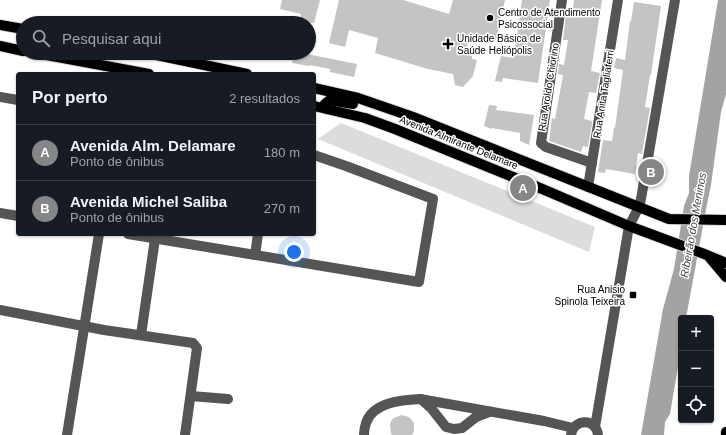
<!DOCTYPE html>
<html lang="pt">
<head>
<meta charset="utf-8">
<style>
  body { margin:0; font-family:Arial,sans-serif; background:#242831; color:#f1f3f6 }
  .controls { position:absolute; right:12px; bottom:12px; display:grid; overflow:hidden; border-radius:4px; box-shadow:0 1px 3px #0004 }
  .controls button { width:36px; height:36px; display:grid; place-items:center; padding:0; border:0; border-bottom:1px solid #363941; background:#171b24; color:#f1f3f6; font:20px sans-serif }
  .you { position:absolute; left:294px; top:252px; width:14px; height:14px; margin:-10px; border:3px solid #fff; border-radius:50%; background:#1a73e8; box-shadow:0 0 0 6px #1a73e833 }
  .badge { display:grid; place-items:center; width:26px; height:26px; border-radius:50%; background:#858687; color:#fff; font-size:13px; font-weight:700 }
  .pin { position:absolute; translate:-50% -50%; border:2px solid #fff; box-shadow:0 1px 4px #0006 }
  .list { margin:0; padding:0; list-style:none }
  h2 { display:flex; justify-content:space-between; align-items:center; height:52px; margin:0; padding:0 16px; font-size:17px }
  h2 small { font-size:13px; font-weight:400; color:#9ea1a6 }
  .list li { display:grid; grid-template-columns:26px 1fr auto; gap:12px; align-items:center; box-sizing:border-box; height:56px; padding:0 16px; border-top:1px solid #363941 }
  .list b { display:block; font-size:15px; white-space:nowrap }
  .list p { margin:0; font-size:13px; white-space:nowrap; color:#9ea1a6 }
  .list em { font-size:13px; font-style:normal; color:#9ea1a6 }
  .icon { flex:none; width:22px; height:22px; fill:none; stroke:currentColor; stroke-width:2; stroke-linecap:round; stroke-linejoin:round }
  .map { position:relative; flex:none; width:726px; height:435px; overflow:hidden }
  .search { position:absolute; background:#171b24; box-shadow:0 1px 3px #0004; left:16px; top:16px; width:300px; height:44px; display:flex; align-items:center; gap:10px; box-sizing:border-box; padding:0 14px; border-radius:22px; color:#9ea1a6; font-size:15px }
  .panel { position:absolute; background:#171b24; box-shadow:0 1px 3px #0004; left:16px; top:72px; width:300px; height:164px; border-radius:4px }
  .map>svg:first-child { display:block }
  .green { fill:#dcdcdc }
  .water { fill:#a3a3a3 }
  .building { fill:#c4c4c4 }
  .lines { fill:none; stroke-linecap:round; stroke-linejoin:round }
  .major-casing { stroke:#dbdbdb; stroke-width:12 }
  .minor { stroke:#555; stroke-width:10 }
  .major { stroke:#000; stroke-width:10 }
  .poi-dot { fill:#000; stroke:#fff; stroke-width:1.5 }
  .labels { text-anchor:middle; stroke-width:3; stroke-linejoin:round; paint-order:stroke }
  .poi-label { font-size:10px; fill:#000; stroke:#fff; text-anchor:start }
  .street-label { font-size:10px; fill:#000; stroke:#fff }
  .water-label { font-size:11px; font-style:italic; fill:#444; stroke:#fff }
</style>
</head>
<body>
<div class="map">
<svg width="726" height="435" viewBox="0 0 726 435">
  <rect width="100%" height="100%" fill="#fff"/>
  <path class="green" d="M341 123 595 227 589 252 318 139Z"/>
  <path class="water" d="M718 0H726V94L721 112 711 185 707 204 686 318H681V349L670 414 665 422 664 435H641L663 309 674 269 684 206 689 193V176Z"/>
  <g class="building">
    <path d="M282 0H320L314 23H299L301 14 280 9Z"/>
    <path d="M339 0H403L449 14 453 0H505L496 40 470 34 465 54 472 56V59L477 60 473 76 463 87 455 85 453 74 428 69 375 53 378 38 349 30 345 47 329 43Z"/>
    <path d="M522 0H550L538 83 503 78 502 82 495 81 501 56 514 58Z"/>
    <path d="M574 0H602L591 71 600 73 596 93 589 92 584 119 592 121V124L588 147 583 146 581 152 549 141 552 118 555 119 563 75 558 74 559 64 564 65 568 40H563L566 14 572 15Z"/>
    <path d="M634 2 661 6 651 75H650L645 107 650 108 642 154 638 153 635 174 606 169 605 173 598 172 603 140 612 141 614 127 615 128 623 70 614 68 616 58 625 60 630 21H631Z"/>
    <path d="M294 53H307V54L357 64 354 77 330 72V69L310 65 309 66 292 63Z"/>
    <path d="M489 105 497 106 496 110 534 115 529 145 520 141V133L492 128V129L484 126Z"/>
    <path d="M401 415 409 417 414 423V431L412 435H392L391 433 390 425 391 421 394 418Z"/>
  </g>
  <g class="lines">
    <defs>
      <g id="major">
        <path d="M0 25 23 29"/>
        <path d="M0 46 23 51"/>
        <path d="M36 53 149 74"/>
        <path d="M147 53 247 74"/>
        <path d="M314 88 358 98 413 117 669 219 726 220"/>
        <path d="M314 106 365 118 395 129 540 188 629 226 707 255 726 263"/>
        <path d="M327 109 325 104 330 100 353 104"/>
        <path d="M710 258 726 277"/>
        <path d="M726 435V432"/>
      </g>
    </defs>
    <use href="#major" class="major-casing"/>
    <g class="minor">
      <path d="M562 0 541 143 546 147 592 163"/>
      <path d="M0 97 18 100"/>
      <path d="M588 187 618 0"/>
      <path d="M0 213 18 216"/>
      <path d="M128 234 419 282 433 199 346 166 314 155"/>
      <path d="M255 255 258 234"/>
      <path d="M0 310 104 330 193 343 197 348 185 435"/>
      <path d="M141 335 155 239"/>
      <path d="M191 396 228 399"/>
      <path d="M421 399 431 408 446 427 454 429 462 428 476 417 489 412"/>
      <path d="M595 427 629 226 639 207 641 199 675 0"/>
      <path d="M67 435 99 234"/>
      <path d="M364 435C364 431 365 426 366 423 373 402 402 400 420 399L544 421 573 428"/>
      <path d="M571 435C574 418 596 418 598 435"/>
    </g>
    <use href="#major" class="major"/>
  </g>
  <g class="poi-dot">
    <circle cx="490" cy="18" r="4"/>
    <path d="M446 38h4v4h4v4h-4v4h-4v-4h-4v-4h4z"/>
    <rect x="629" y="291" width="8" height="8" rx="2"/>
  </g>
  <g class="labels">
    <g class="poi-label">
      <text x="498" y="16">Centro de Atendimento<tspan x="498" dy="12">Psicossocial</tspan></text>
      <text x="457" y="42">Unidade Básica de<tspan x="457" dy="12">Saúde Heliópolis</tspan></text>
      <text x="625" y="293" text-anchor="end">Rua Anisio<tspan x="625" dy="12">Spinola Teixeira</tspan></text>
    </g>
    <g class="street-label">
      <text transform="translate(548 87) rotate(-81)" y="4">Rua Aroldo Chiorino</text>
      <text transform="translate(603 94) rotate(-81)" y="4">Rua Anita Tagliaferri</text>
      <text transform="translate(459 142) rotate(22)" y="4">Avenida Almirante Delamare</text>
    </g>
    <g class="water-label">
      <text transform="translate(693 225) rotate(-80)" y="4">Ribeirão dos Meninos</text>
    </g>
  </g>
</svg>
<div class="controls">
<button>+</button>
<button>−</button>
<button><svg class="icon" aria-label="locate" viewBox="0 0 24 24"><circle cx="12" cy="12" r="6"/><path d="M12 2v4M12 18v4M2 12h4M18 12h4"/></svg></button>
</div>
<div class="you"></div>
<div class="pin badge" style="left:523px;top:188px">A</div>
<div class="pin badge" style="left:651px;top:172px">B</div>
<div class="search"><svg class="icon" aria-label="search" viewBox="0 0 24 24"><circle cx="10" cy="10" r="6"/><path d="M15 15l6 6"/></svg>Pesquisar aqui</div>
<section class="panel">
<h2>Por perto<small>2 resultados</small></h2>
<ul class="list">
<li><span class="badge">A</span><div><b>Avenida Alm. Delamare</b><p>Ponto de ônibus</p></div><em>180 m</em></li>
<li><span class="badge">B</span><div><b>Avenida Michel Saliba</b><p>Ponto de ônibus</p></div><em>270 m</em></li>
</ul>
</section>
</div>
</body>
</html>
